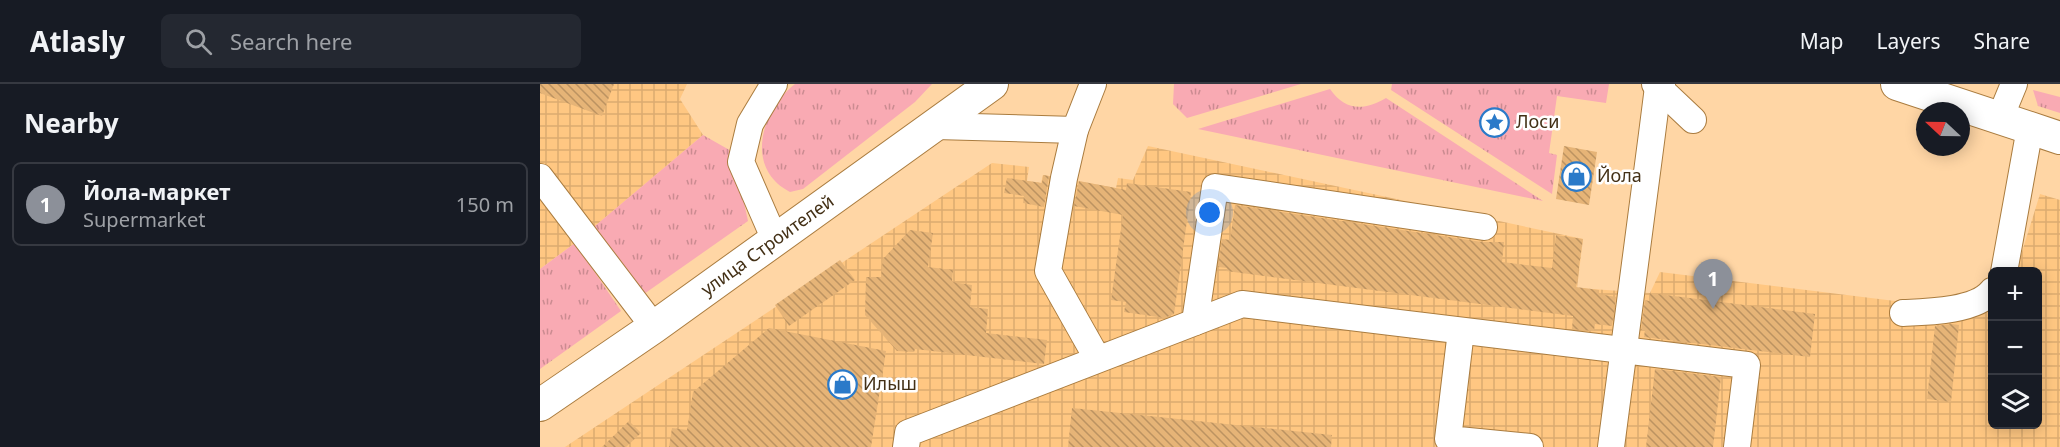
<!DOCTYPE html>
<html lang="en">
<head>
<meta charset="utf-8">
<style>
  body { margin:0; font-family:"Noto Sans",sans-serif; background:#242831; color:#f1f3f6 }
  .controls { position:absolute; right:18px; bottom:18px; display:grid; overflow:hidden; border-radius:9px; box-shadow:0 3px 15px #0003 }
  .controls button { width:54px; height:54px; display:grid; place-items:center; padding:0; border:0; border-bottom:2px solid #363941; background:#171b24; color:#f1f3f6; font:30px sans-serif }
  .compass { position:absolute; left:1376px; top:18px; width:54px; height:54px; border-radius:50%; background:#171b24; box-shadow:0 3px 15px #0003; rotate:292deg }
  .you { position:absolute; left:670px; top:129px; width:21px; height:21px; margin:-15px; border:4px solid #fff; border-radius:50%; background:#1a73e8; box-shadow:0 0 0 9px #1a73e833 }
  .badge { display:grid; place-items:center; width:39px; height:39px; border-radius:50%; background:#8c9099; color:#fff; font-size:20px; font-weight:700 }
  .pin { position:absolute; translate:-50% -50px; filter:drop-shadow(0 2px 3px #0008) }
  .pin::after { content:''; position:absolute; top:32px; width:21px; height:18px; background:inherit; clip-path:polygon(0 0,100% 0,50% 100%) }
  .list { margin:0; padding:0; list-style:none }
  h2 { display:flex; justify-content:space-between; align-items:center; height:78px; margin:0; padding:0 24px; font-size:26px }
  h2 small { font-size:20px; font-weight:400; color:#9ea1a6 }
  .list li { display:grid; grid-template-columns:39px 1fr auto; gap:18px; align-items:center; box-sizing:border-box; height:84px; margin:0 12px 12px; padding:0 12px; border:2px solid #363941; border-radius:9px }
  .list b { display:block; font-size:22px; white-space:nowrap }
  .list p { margin:0; font-size:20px; white-space:nowrap; color:#9ea1a6 }
  .list em { font-size:20px; font-style:normal; color:#9ea1a6 }
  .icon { flex:none; width:33px; height:33px; fill:none; stroke:currentColor; stroke-width:2; stroke-linecap:round; stroke-linejoin:round }
  .map { position:relative; flex:none; width:1520px; height:363px; overflow:hidden }
  header { display:flex; align-items:center; gap:36px; box-sizing:border-box; height:84px; padding:0 30px; background:#171b24; border-bottom:2px solid #363941 }
  header strong { font-size:28px }
  nav { display:flex; gap:33px; margin-inline-start:auto; font-size:21px }
  .search { width:420px; height:54px; background:#242831; display:flex; align-items:center; gap:15px; box-sizing:border-box; padding:0 21px; border-radius:9px; color:#9ea1a6; font-size:22px }
  main { display:flex }
  aside { flex:1; background:#171b24 }
  .map>svg:first-child { display:block }
  .industrial { fill:url(#industrial-grid) }
  .grass { fill:url(#grass-tufts) }
  .building { fill:url(#building-back-hatch) }
  .lines { fill:none; stroke-linecap:round; stroke-linejoin:round }
  .minor-casing { stroke:#aa7c3f; stroke-width:28 }
  .major-casing { stroke:#aa7c3f; stroke-width:34 }
  .minor { stroke:#fff; stroke-width:26 }
  .major { stroke:#fff; stroke-width:32 }
  .labels { text-anchor:middle; stroke-width:5; stroke-linejoin:round; paint-order:stroke }
  .poi-label { font-size:18px; fill:#433016; stroke:#fff; text-anchor:start }
  .street-label { font-size:18px; fill:#433016; stroke:#fff }
</style>
</head>
<body>
<header>
<strong>Atlasly</strong>
<div class="search"><svg class="icon" aria-label="search" viewBox="0 0 24 24"><circle cx="10" cy="10" r="6"/><path d="M15 15l6 6"/></svg>Search here</div>
<nav><a>Map</a><a>Layers</a><a>Share</a></nav>
</header>
<main>
<aside>
<h2>Nearby<small></small></h2>
<ul class="list">
<li><span class="badge">1</span><div><b>Йола-маркет</b><p>Supermarket</p></div><em>150 m</em></li>
</ul>
</aside>
<div class="map">
<svg width="1520" height="363" viewBox="0 0 1520 363">
  <defs>
    <pattern id="industrial-grid" width="8" height="8" patternUnits="userSpaceOnUse" patternTransform="scale(1.5)"><rect width="8" height="8" fill="#ffc782"/><path d="M0 4h8M4 0v8" fill="none" stroke="#dcab70"/></pattern>
    <pattern id="grass-tufts" width="24" height="20" patternUnits="userSpaceOnUse" patternTransform="scale(1.5)"><rect width="24" height="20" fill="#f9aab3"/><path d="M3 7l-1-3M5 7V3M7 7l1-3M15 17l-1-3M17 17v-4M19 17l1-3" fill="none" stroke="#cb8b91"/></pattern>
    <pattern id="building-back-hatch" width="6" height="6" patternUnits="userSpaceOnUse" patternTransform="scale(1.5)"><rect width="6" height="6" fill="#e6b477"/><path d="M-1 5l2 2M0 0l6 6M5-1l2 2" fill="none" stroke="#bc9361"/></pattern>
  </defs>
  <rect width="100%" height="100%" fill="#ffd6a5"/>
  <g class="industrial">
    <path d="M0 0H147L140 15 163 51 35 159 0 185Z"/>
    <path d="M608 62 1043 155 1037 204 1110 209 1120 188 1452 229V340H1498V188L1476 187 1500 110 1520 116V363H25L452 79 489 83 487 97 501 99 503 91 576 104 578 94 593 96Z"/>
  </g>
  <g class="grass">
    <path d="M255 0H392L375 18 263 105 250 108C204 85 221 26 255 0Z"/>
    <path d="M634 0H761L647 34 633 20Z"/>
    <path d="M852 0H1069L1066 19 1017 12 1009 69 1017 71 1012 110 851 6Z"/>
    <path d="M790 5C805 27 824 27 846 14L1003 117 658 45Z"/>
    <path d="M1493 6 1520 13V29L1498 22Z"/>
    <path d="M163 51 193 68 208 137 104 210 49 147Z"/>
    <path d="M35 159 81 227 0 285V185Z"/>
  </g>
  <g class="building">
    <path d="M0 0H74L62 32 0 9Z"/>
    <path d="M1024 62 1057 68 1049 121 1016 115Z"/>
    <path d="M503 91 509 92 504 123 483 119 484 112 464 109 467 94 502 99Z"/>
    <path d="M539 97 586 106 587 99 651 108 634 230 625 234 584 228 586 218 571 216 583 131 534 122Z"/>
    <path d="M695 121 942 158H964L962 178 1012 184 1016 151 1043 155 1036 203 1059 206V210L1076 213 1072 242 1055 240 1054 247 1032 245 1033 232 686 187 687 184 678 183 682 155 690 156Z"/>
    <path d="M370 146 393 149 388 183 413 186 412 198 432 201 430 223 448 225 446 249 507 256 504 280 375 265 374 268 357 267 325 231 326 193H341L343 175Z"/>
    <path d="M300 176 315 196 249 242 235 221Z"/>
    <path d="M1110 209 1275 230 1270 273 1104 253 1105 246H1101L1105 216 1109 217Z"/>
    <path d="M1412 240 1419 241 1411 318 1387 315 1395 242Z"/>
    <path d="M229 244 346 267 331 363H129L132 344 147 346 153 308Z"/>
    <path d="M1115 285 1181 293 1173 363H1106Z"/>
    <path d="M532 324 792 351 791 363H528Z"/>
    <path d="M89 337 101 349 86 363H62Z"/>
  </g>
  <g class="lines">
    <defs>
      <g id="minor">
        <path d="M234 0 210 40 201 78 235 156"/>
        <path d="M553 0 535 46 524 94 508 187 557 274"/>
        <path d="M1115 0 1153 36"/>
        <path d="M1460 34 1474 0"/>
        <path d="M396 42 535 46"/>
        <path d="M0 93 114 243"/>
        <path d="M1464 188 1490 44"/>
        <path d="M1363 229C1388 228 1436 227 1452 207"/>
        <path d="M655 238 675 103 944 143"/>
        <path d="M921 247 908 355 990 363"/>
        <path d="M366 363 368 349 702 220 1207 281 1197 363"/>
        <path d="M1071 363 1112 50 1118 3 1122 0"/>
      </g>
      <g id="major">
        <path d="M1357 0 1520 54"/>
        <path id="s1" d="M0 321 114 243 452 0"/>
      </g>
    </defs>
    <use href="#minor" class="minor-casing"/>
    <use href="#major" class="major-casing"/>
    <use href="#minor" class="minor"/>
    <use href="#major" class="major"/>
  </g>
  <defs>
    <symbol id="sight-ring" viewBox="-11 -11 22 22"><circle r="9.5" fill="#fff" stroke="#2a7ac9" stroke-width="1.5"/><path d="M0-6L1.8-2.2L6-1.7L2.9 1.2L3.7 5.4L0 3.3L-3.7 5.4L-2.9 1.2L-6-1.7L-1.8-2.2Z" fill="#2a7ac9"/></symbol>
    <symbol id="shop-ring" viewBox="-11 -11 22 22"><circle r="9.5" fill="#fff" stroke="#2a7ac9" stroke-width="1.5"/><path d="M-5-2.5h2.3a2.7 3.5 0 0 1 5.4 0H5L5.5 6h-11ZM-1.5-2.5h3a1.5 2.3 0 0 0-3 0Z" fill="#2a7ac9"/></symbol>
  </defs>
  <g fill-rule="evenodd">
    <use href="#sight-ring" x="938" y="22" width="33" height="33"/>
    <use href="#shop-ring" x="1020" y="76" width="33" height="33"/>
    <use href="#shop-ring" x="286" y="284" width="33" height="33"/>
  </g>
  <g class="labels">
    <g class="poi-label">
      <text x="976" y="44">Лоси</text>
      <text x="1057" y="98">Йола</text>
      <text x="323" y="306">Илыш</text>
    </g>
    <g class="street-label">
      <text dy="6" stroke="none"><textPath href="#s1" startOffset="278">улица Строителей</textPath></text>
    </g>
  </g>
</svg>
<div class="controls">
<button>+</button>
<button>−</button>
<button><svg class="icon" aria-label="layers" viewBox="0 0 24 24"><path d="M12 4l9 5-9 5-9-5zM3 14l9 5 9-5"/></svg></button>
</div>
<svg class="compass" viewBox="-18 -18 36 36"><path d="M0-13l5 13h-10z" fill="#e53935"/><path d="M0 13l5-13h-10z" fill="#9ea1a6"/></svg>
<div class="you"></div>
<div class="pin badge" style="left:1173px;top:225px">1</div>
</div>
</main>
</body>
</html>
